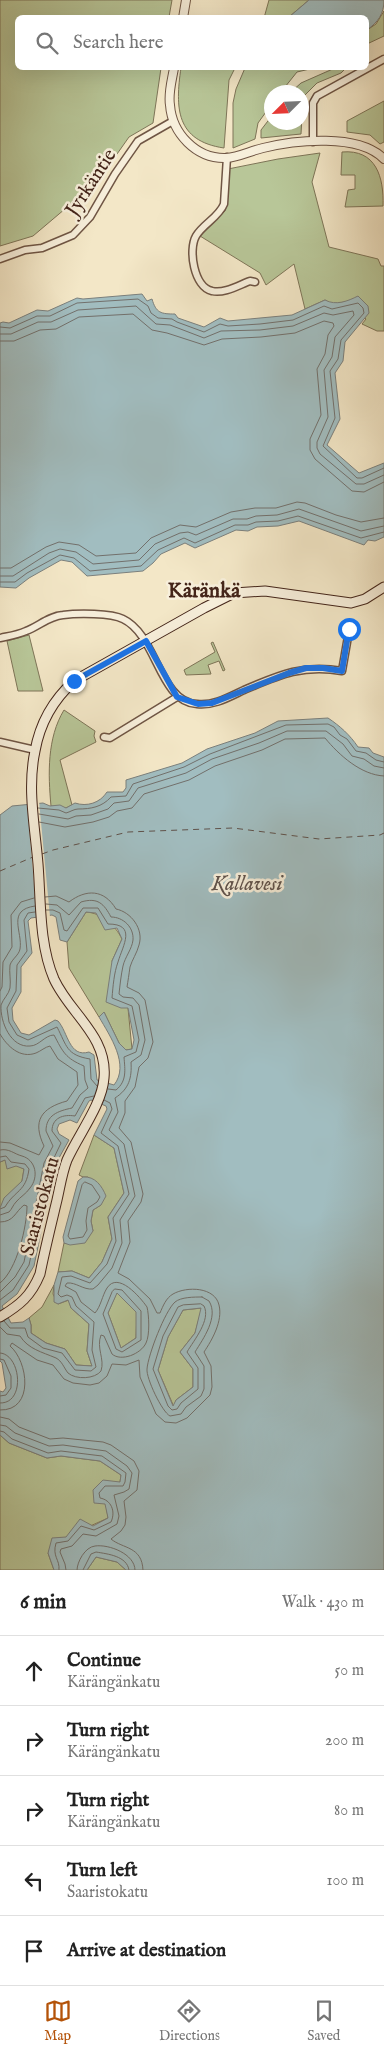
<!DOCTYPE html>
<html lang="en">
<head>
<meta charset="utf-8">
<style>
  body { margin:0; font-family:"IM FELL English",serif; background:#f2f2f2; color:#222 }
  .compass { position:absolute; left:264px; top:85px; width:45px; height:45px; border-radius:50%; background:#fff; box-shadow:0 5px 20px #0002; rotate:246deg }
  .stop { position:absolute; width:15px; height:15px; margin:-11px; border:4px solid #1a73e8; border-radius:50%; background:#fff }
  .stop.end { background:#1a73e8; border-color:#fff; box-shadow:0 1px 5px #0008 }
  .list { margin:0; padding:0; list-style:none }
  h2 { display:flex; justify-content:space-between; align-items:center; height:65px; margin:0; padding:0 20px; font-size:21px }
  h2 small { font-size:16px; font-weight:400; color:#767676 }
  .list li { display:grid; grid-template-columns:32px 1fr auto; gap:15px; align-items:center; box-sizing:border-box; height:70px; padding:0 20px; border-top:1px solid #e0e0e0 }
  .list b { display:block; font-size:19px; white-space:nowrap }
  .list p { margin:0; font-size:16px; white-space:nowrap; color:#767676 }
  .list em { font-size:16px; font-style:normal; color:#767676 }
  .icon { flex:none; width:28px; height:28px; fill:none; stroke:currentColor; stroke-width:2; stroke-linecap:round; stroke-linejoin:round }
  .map { position:relative; flex:none; width:384px; height:1570px; overflow:hidden }
  .search { position:absolute; background:#fff; box-shadow:0 5px 20px #0002; left:15px; right:15px; top:15px; height:55px; display:flex; align-items:center; gap:12px; box-sizing:border-box; padding:0 18px; border-radius:8px; color:#767676; font-size:19px }
  .sheet { height:415px; background:#fff }
  nav { display:flex; justify-content:space-around; align-items:center; box-sizing:border-box; height:70px; border-top:1px solid #e0e0e0; background:#fff; font-size:14px; color:#767676 }
  nav a { display:grid; justify-items:center; gap:2px }
  nav .on { color:#b45309 }
  .map>svg:first-child { display:block }
  .green { fill:#b8c698; stroke:#7e7558 }
  .water { fill:#a1bdc0; stroke:#7b807d; fill-rule:evenodd }
  .pier { fill:#f3e7c7 }
  .lines { fill:none; stroke-linecap:round; stroke-linejoin:round }
  .shore { stroke:#72706c; stroke-width:1 }
  .ferry { stroke:#5f524b; stroke-width:1; stroke-dasharray:6 5; stroke-linecap:butt }
  .minor-casing { stroke:#6f5544; stroke-width:9 }
  .tertiary-casing { stroke:#6f5544; stroke-width:10 }
  .secondary-casing { stroke:#432419; stroke-width:11 }
  .minor { stroke:#f7efdb; stroke-width:6 }
  .tertiary { stroke:#f7efdb; stroke-width:8 }
  .secondary { stroke:#f7efdb; stroke-width:9 }
  .route { stroke:#1a73e8; stroke-width:6 }
  .labels { text-anchor:middle; stroke-width:5; stroke-linejoin:round; paint-order:stroke }
  .street-label { font-size:20px; fill:#432419; stroke:#f7efdb }
  .neighbourhood-label { font-size:21px; font-weight:bold; fill:#432419; stroke:#f7efdb }
  .water-label { font-size:21px; font-style:italic; fill:#5f524b; stroke:#f7efdb }
</style>
</head>
<body>
<div class="map">
<svg width="384" height="1570" viewBox="0 0 384 1570">
  <rect width="100%" height="100%" fill="#f3e7c7"/>
  <filter id="stains"><feTurbulence type="fractalNoise" baseFrequency=".004" numOctaves="4"/><feColorMatrix values="0 0 0 0 .2 0 0 0 0 .09 0 0 0 0 .02 0 0 0 .5 -.17"/></filter>
  <radialGradient id="worn" r=".72"><stop offset=".6" stop-color="#630" stop-opacity="0"/><stop offset="1" stop-color="#630" stop-opacity=".3"/></radialGradient>
  <g class="green">
    <path d="M0 0H172L169 17 18 18V68H161L153 123 129 137 98 181 33 236 0 246Z"/>
    <path d="M269 0H309L289 17 264 18Z"/>
    <path d="M384 11V36L367 44V30L376 24Z"/>
    <path d="M181 68H235L229 80 224 148C176 141 175 108 181 68Z"/>
    <path d="M245 68 288 69 290 68H314L297 72 281 92H272L271 105 258 123 255 139 233 148V103L236 89Z"/>
    <path d="M335 68H346L341 73 317 83 303 97 301 134 261 138V130L271 117 272 122H302V92H291L301 83Z"/>
    <path d="M384 101V142L380 144 370 135 347 132V121Z"/>
    <path d="M342 152C376 149 384 177 383 206L345 207 348 190 355 189V175H341Z"/>
    <path d="M320 153 312 182 329 247 378 259 381 266H384V331H377L362 324 366 319 345 302 332 304 325 300 305 309 294 264 266 285 260 273 200 236 225 211 227 202 228 169 278 159Z"/>
    <path d="M29 635 43 691H18L7 641Z"/>
    <path d="M213 642 225 670 223 671 219 661 208 665 211 674 186 675 184 670 215 652 211 643Z"/>
    <path d="M64 710 95 731 94 736 96 742 60 760 72 805 66 808 51 806C48 774 47 738 64 710Z"/>
    <path d="M86 912C102 913 115 925 122 939L112 961 128 1008 132 1049 126 1050 119 1043 104 1012 99 1017 69 968 67 942Z"/>
    <path d="M94 1135 114 1148 124 1193 108 1217 112 1239 102 1262 89 1278 72 1271 58 1272 64 1243C75 1246 84 1238 93 1231L91 1221 93 1210 101 1205 88 1177H83L79 1175Z"/>
    <path d="M5 1160 24 1169 22 1181 0 1208V1162Z"/>
    <path d="M54 1285 53 1294 58 1304 69 1300 71 1308 89 1324 87 1351 92 1366 76 1365 65 1349 46 1343 31 1333V1325L29 1318 42 1307Z"/>
    <path d="M117 1292 137 1312 136 1338 121 1348 108 1313Z"/>
    <path d="M202 1308 195 1333 180 1352 193 1369V1387L176 1400 174 1407 158 1370 168 1337 183 1310Z"/>
    <path d="M0 1435 9 1443 47 1458 61 1456 100 1461 121 1475 120 1482 106 1504 108 1518 66 1537 48 1553 54 1570H0Z"/>
    <path d="M96 1557 117 1562 126 1570H87Z"/>
  </g>
  <g class="water">
    <path d="M309 0H384C384 14 378 22 367 30L366 18 289 17Z"/>
    <path d="M142 294 147 301 152 299C156 313 161 314 175 314L178 318 204 327 220 318 228 321 292 315 325 300C336 306 348 301 358 296L368 306 369 313 345 342 343 361 335 373 340 419 327 445 359 473 384 463V537L375 541 368 540 364 545 299 521 278 526 257 527 248 531 236 530 195 548 185 543 161 554 153 563 143 571 87 576 72 562 61 560 29 578 16 588 0 587V323L3 322 9 323 37 310 48 311 77 298 83 299Z"/>
    <path d="M328 718C340 726 350 735 358 747L369 748 373 753 384 757V1570H126L117 1562 96 1557 87 1570H54L48 1553 52 1538 66 1537 80 1519 93 1526 108 1518 105 1504 94 1503 93 1490 103 1480 120 1482 121 1475 100 1461 61 1456 47 1458 9 1443 0 1435V1391L3 1392 6 1388 2 1363 0 1361V1208L4 1198 22 1181 24 1169 16 1166 7 1169 5 1160 0 1162V815L12 806 43 803 50 806 60 805 66 808 75 803C87 807 100 803 107 792H123L126 788V780L182 763 207 749 255 733 278 721ZM86 912 96 913 105 930 117 928 122 939 112 961 106 1002 121 1008H128L134 1040 132 1049 126 1050 119 1043 104 1012 99 1017C110 1036 130 1065 114 1085L97 1080 94 1055 89 1052C69 1058 68 1032 58 1021L55 1020 29 1035 21 1033 13 1020 12 1008 21 992V967L32 953 28 921 31 918 52 915 56 917 60 940 67 942ZM91 1100 106 1106 107 1109 94 1135 114 1148 124 1193 108 1217 112 1239 102 1262 89 1278 72 1271 58 1272 54 1285V1302L58 1304 68 1300 71 1308 89 1324 87 1351 92 1366 76 1365 65 1349 46 1343 31 1333V1325L29 1318 23 1322 11 1323 2 1306 17 1294 34 1266 55 1165 69 1140 59 1134 57 1129 59 1124 70 1120 77 1123 89 1101ZM117 1293 136 1312V1338L121 1348 108 1313ZM201 1308 195 1333 180 1352 193 1369V1387L176 1400 173 1406 158 1370 168 1337 183 1310Z"/>
    <path d="M83 1177C95 1176 102 1186 106 1196L101 1205 93 1210 91 1221 93 1231 85 1243 70 1245 64 1243 63 1237 78 1181Z"/>
  </g>
  <path class="pier" d="M39 801 50 917 37 919 27 802Z"/>
  <g class="lines">
    <g class="shore">
      <path d="M0 327 10 328 37 316H50L77 303 138 299 148 306 151 313 158 318 172 319 177 322 204 332 220 324 228 326 260 324 293 320 324 306 332 309 358 303 363 308 364 313 341 340 338 359 330 371 335 418 323 446 357 478H362L384 468"/>
      <path d="M0 334H11L38 322H51L78 310 136 306 156 324 170 325 204 338 221 331 260 330 293 326 324 313 333 315 353 311 354 315 335 337 332 357 324 370 328 417 317 442V448L320 454 356 484H364L384 475"/>
      <path d="M0 341H14L40 330 56 329 79 317 133 314 152 330 167 333 204 345 222 339 261 337 295 333 324 321 333 323 334 326 328 335 325 354 317 369 321 415 310 439V450L315 459 352 491 364 492 384 482"/>
      <path d="M0 568H11L46 547 59 542 79 545 96 556 136 553 151 538 180 525 196 527 231 512 255 508H276L297 502 305 503 336 515 361 522 384 518"/>
      <path d="M0 576H13L49 553 60 549 76 552 93 564 139 560 155 544 180 533 188 532 196 535 233 519H247L256 516 277 515 299 509 361 531 384 526"/>
      <path d="M0 582H15L27 573 60 555 74 558 90 571 141 566 158 550 184 538 195 543 235 525H248L256 522 278 521 298 516 361 538 384 532"/>
      <path d="M38 808 59 810 66 813C70 812 74 809 78 809 91 809 102 807 111 797L126 796 133 784 184 767 210 754 286 725 328 724 334 727 340 735 347 739 356 751 366 753 376 760 384 762"/>
      <path d="M39 814 68 819 76 816 91 815 108 809 114 803 129 801 138 788 186 773 212 759 259 743 287 731H326L343 744 352 756 364 759 374 766 384 768"/>
      <path d="M39 822 65 827 93 822 109 817 117 811 132 808 144 794 189 780 215 766 262 750 285 739 325 738C339 755 361 775 384 776"/>
      <path d="M46 910H53L60 913 64 930 67 931 83 908H98L108 924C137 924 123 945 118 962 114 973 113 986 112 998L132 1006 139 1040 136 1052 124 1057C125 1070 127 1081 116 1090L108 1089"/>
      <path d="M35 912 28 913 24 920 27 951 17 965 16 991 7 1008 9 1022 17 1035 28 1040 57 1027C67 1046 66 1055 90 1059L91 1079 97 1086"/>
      <path d="M0 991 2 987 3 962 12 947 11 915 21 902 34 898"/>
      <path d="M0 1034C7 1046 20 1059 36 1053 41 1051 45 1047 50 1046L58 1059 77 1072 78 1085 67 1101C41 1108 32 1121 44 1146L39 1155 10 1143 0 1142"/>
      <path d="M0 1150C9 1148 14 1154 22 1156 36 1160 39 1177 30 1188 26 1194 20 1197 16 1202 13 1205 12 1209 9 1212L0 1215"/>
      <path d="M0 1157 6 1156 11 1162 25 1164 29 1169C26 1192 15 1190 5 1207L0 1209"/>
      <path d="M85 1182 92 1185 100 1197 97 1202 88 1208 86 1221 87 1230 83 1237 70 1239 68 1236 82 1185Z"/>
      <path d="M0 1222C14 1222 15 1212 24 1205L27 1206C27 1226 17 1270 0 1283"/>
      <path d="M115 1289 122 1290 141 1311V1340L122 1352 116 1349 103 1314 112 1292Z"/>
      <path d="M0 1292 15 1277 24 1262 44 1163 53 1146 46 1131C46 1115 58 1111 72 1108L80 1095 88 1088 85 1080 84 1066C65 1058 63 1052 54 1035 45 1035 39 1046 30 1046 11 1048 0 1022 1 1005 3 999 9 994 10 988 11 980 9 972 10 965 12 959 19 955 20 949 23 932 6 910 35 906"/>
      <path d="M202 1297 209 1301C219 1317 203 1339 195 1352L204 1366V1389L201 1396 186 1407 181 1414 170 1416C162 1412 146 1378 147 1369 148 1355 165 1311 175 1302 181 1297 194 1297 202 1297Z"/>
      <path d="M0 1300 13 1290 29 1265 51 1164 61 1143 52 1131C52 1118 63 1114 75 1116L85 1098 94 1096"/>
      <path d="M201 1304 204 1306C211 1320 194 1340 187 1352L198 1368V1389L181 1403 177 1409 172 1410 168 1406 153 1369 163 1336 178 1307 183 1305Z"/>
      <path d="M4 1321 10 1328H25L28 1337 43 1348 62 1353 75 1370 91 1371 96 1367 92 1350 94 1322 76 1306 72 1297 67 1295 61 1297 58 1294 62 1277 71 1276 90 1283 107 1264 116 1241 113 1218 129 1194 118 1146 101 1133 112 1109 110 1103 104 1100"/>
      <path d="M0 1327 7 1334 20 1336C28 1349 42 1352 56 1358 62 1361 64 1368 68 1373 76 1380 95 1379 101 1371 105 1359 96 1348 101 1335L104 1336 112 1354C121 1362 141 1354 146 1343 150 1335 149 1315 147 1307 140 1297 118 1271 107 1288 102 1296 101 1306 95 1313L81 1302 76 1292 65 1286 67 1283C76 1282 83 1290 93 1289L98 1285 112 1268 122 1243 120 1220 135 1196 124 1144 109 1130 118 1112 115 1098C129 1089 132 1078 131 1062L141 1055 145 1040 139 1005 133 998 123 997 119 994C120 985 121 975 123 966 125 957 132 949 133 940 134 927 123 917 111 917 104 904 98 897 81 902L69 915 57 905 46 904"/>
      <path d="M0 1353C21 1354 26 1404 0 1403"/>
      <path d="M0 1359 4 1360 11 1376V1388L6 1395 0 1396"/>
      <path d="M0 1410C35 1411 28 1361 10 1346L12 1343 37 1360 53 1365 64 1379 73 1383 90 1385 99 1383 107 1376 112 1364 126 1365 139 1360 140 1377 156 1414 165 1422 176 1423 187 1418 210 1395 212 1387 211 1366 204 1352C212 1340 223 1321 219 1305 215 1287 187 1286 173 1294 166 1298 163 1306 160 1313H157L150 1299 129 1279 118 1273 130 1242 128 1221 141 1202 143 1194 131 1142 119 1128 125 1113V1101L135 1087 139 1067 148 1058 153 1042 145 1000 139 993 127 987C128 981 129 974 130 967 132 960 137 953 139 945 144 929 131 912 116 909 104 889 86 889 69 902L56 896 45 897"/>
      <path d="M0 1417 9 1419 19 1427 50 1439 63 1438 103 1442 111 1445 134 1461 139 1471 137 1490 124 1501 126 1517 125 1525 121 1531 111 1539C123 1549 142 1546 143 1570"/>
      <path d="M0 1425 6 1426 15 1433 49 1446 63 1445 106 1451 127 1466 132 1473 129 1489 124 1492 114 1495 119 1516 117 1524 96 1536 83 1534 72 1546 61 1549 60 1552 65 1564 66 1570"/>
      <path d="M0 1431 4 1432 12 1439 48 1453 61 1451 102 1456 126 1473 125 1482 123 1486H105L99 1493 100 1498C111 1500 116 1511 111 1522L94 1530 81 1526 68 1541 56 1543C52 1557 60 1559 59 1570"/>
      <path d="M77 1570C77 1562 85 1547 95 1546 109 1544 135 1554 135 1570"/>
      <path d="M83 1570 91 1554 96 1552C108 1554 127 1556 129 1570"/>
    </g>
    <g class="ferry">
      <path d="M42 854 53 850 128 832 233 828 319 839 380 835 384 833"/>
      <path d="M0 871 33 857"/>
    </g>
    <defs>
      <g id="minor">
        <path d="M313 142V103L317 96 384 59"/>
        <path d="M227 157 224 204C219 217 203 224 196 236 188 250 194 287 212 291 224 294 239 285 250 281L255 282"/>
        <path d="M0 259 25 250 42 248 73 235 90 217 115 174 138 141 173 121"/>
        <path d="M0 638C9 636 17 635 26 631 39 626 49 616 63 615 78 613 111 613 123 619 157 635 159 702 197 704 214 706 229 697 244 690 279 675 303 664 342 671L350 625"/>
        <path d="M104 737 110 738 177 697"/>
        <path d="M0 742 35 750"/>
      </g>
      <g id="tertiary">
        <path d="M183 18 186 0"/>
        <path d="M174 68C172 80 168 93 170 105 172 133 196 159 226 158 239 157 250 151 263 148 295 140 359 133 384 159"/>
      </g>
      <path id="secondary" d="M0 1317C20 1305 31 1296 40 1274 45 1249 51 1225 57 1200 60 1187 62 1173 67 1160 78 1135 102 1105 104 1078 108 1036 70 1014 54 979 39 944 41 902 38 864 35 827 27 788 35 751 40 723 53 700 74 681L204 608 234 593 265 591 351 603 365 599 384 587"/>
    </defs>
    <use href="#minor" class="minor-casing"/>
    <use href="#tertiary" class="tertiary-casing"/>
    <use href="#secondary" class="secondary-casing"/>
    <use href="#minor" class="minor"/>
    <use href="#tertiary" class="tertiary"/>
    <use href="#secondary" class="secondary"/>
  </g>
  <g class="lines">
    <path class="route" d="M74 681 146 641 177 697 198 704 212 703 289 673 306 668H323L342 671 349 629"/>
  </g>
  <g class="labels">
    <g class="street-label">
      <text transform="translate(90 182) rotate(-57)" y="7">Jyrkäntie</text>
      <text transform="translate(39 1206) rotate(-75)" y="7">Saaristokatu</text>
    </g>
    <g class="neighbourhood-label">
      <text x="204" y="597">Käränkä</text>
    </g>
    <g class="water-label">
      <text x="247" y="890">Kallavesi</text>
    </g>
  </g>
  <rect width="100%" height="100%" filter="url(#stains)"/>
  <rect width="100%" height="100%" fill="url(#worn)"/>
</svg>
<svg class="compass" viewBox="-18 -18 36 36"><path d="M0-13l5 13h-10z" fill="#e53935"/><path d="M0 13l5-13h-10z" fill="#767676"/></svg>
<div class="stop" style="left:349px;top:629px"></div>
<div class="stop end" style="left:74px;top:681px"></div>
<div class="search"><svg class="icon" aria-label="search" viewBox="0 0 24 24"><circle cx="10" cy="10" r="6"/><path d="M15 15l6 6"/></svg>Search here</div>
</div>
<section class="sheet">
<h2>6 min<small>Walk · 430 m</small></h2>
<ul class="list">
<li><svg class="icon" aria-label="ahead" viewBox="0 0 24 24"><path d="M12 20V5M6 11l6-6 6 6"/></svg><div><b>Continue</b><p>Kärängänkatu</p></div><em>50 m</em></li>
<li><svg class="icon" aria-label="right" viewBox="0 0 24 24"><path d="M7 20v-9h11M14 6l5 5-5 5"/></svg><div><b>Turn right</b><p>Kärängänkatu</p></div><em>200 m</em></li>
<li><svg class="icon" aria-label="right" viewBox="0 0 24 24"><path d="M7 20v-9h11M14 6l5 5-5 5"/></svg><div><b>Turn right</b><p>Kärängänkatu</p></div><em>80 m</em></li>
<li><svg class="icon" aria-label="left" viewBox="0 0 24 24"><path d="M17 20v-9H6M10 6l-5 5 5 5"/></svg><div><b>Turn left</b><p>Saaristokatu</p></div><em>100 m</em></li>
<li><svg class="icon" aria-label="arrive" viewBox="0 0 24 24"><path d="M6 21V4h12l-3 4 3 4H6"/></svg><div><b>Arrive at destination</b></div></li>
</ul>
</section>
<nav>
<a class="on"><svg class="icon" aria-label="map" viewBox="0 0 24 24"><path d="M3 6l6-2 6 2 6-2v14l-6 2-6-2-6 2zM9 4v14M15 6v14"/></svg>Map</a>
<a><svg class="icon" aria-label="directions" viewBox="0 0 24 24"><path d="M12 3l9 9-9 9-9-9zM9 14v-3h6M13 9l2 2-2 2"/></svg>Directions</a>
<a><svg class="icon" aria-label="saved" viewBox="0 0 24 24"><path d="M7 4h10v16l-5-4-5 4z"/></svg>Saved</a>
</nav>
</body>
</html>
